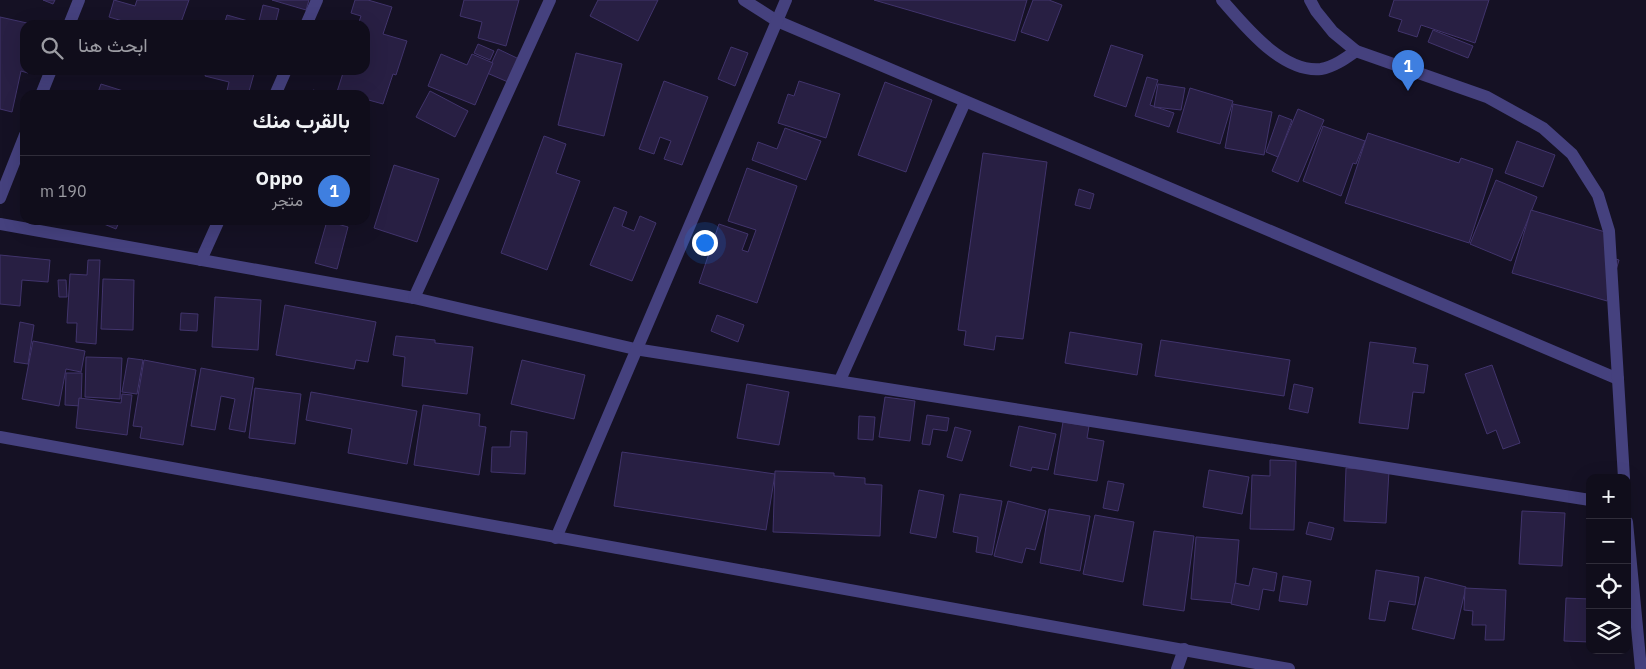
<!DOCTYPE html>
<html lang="ar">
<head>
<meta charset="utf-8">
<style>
  body { margin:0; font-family:"IBM Plex Sans",Vazirmatn,sans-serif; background:#1e1b28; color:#f1f3f6; direction:rtl }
  .controls { position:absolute; right:15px; bottom:15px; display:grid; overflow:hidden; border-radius:10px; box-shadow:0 5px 20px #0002 }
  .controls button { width:45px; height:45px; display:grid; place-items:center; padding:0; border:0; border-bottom:1px solid #302d3a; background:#100d1b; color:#f1f3f6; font:25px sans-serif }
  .you { position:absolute; left:704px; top:242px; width:18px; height:18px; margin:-12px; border:4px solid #fff; border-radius:50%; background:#1a73e8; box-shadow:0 0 0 8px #1a73e833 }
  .badge { display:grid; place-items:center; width:32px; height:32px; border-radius:50%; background:#db2777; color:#fff; font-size:16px; font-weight:700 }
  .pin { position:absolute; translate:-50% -41px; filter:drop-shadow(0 1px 2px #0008) }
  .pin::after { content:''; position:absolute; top:26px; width:18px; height:15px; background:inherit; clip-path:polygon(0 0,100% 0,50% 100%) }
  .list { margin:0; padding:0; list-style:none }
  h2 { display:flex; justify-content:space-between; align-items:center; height:65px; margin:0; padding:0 20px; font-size:21px }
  h2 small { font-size:16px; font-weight:400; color:#9c9ca3 }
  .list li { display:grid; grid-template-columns:32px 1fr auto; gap:15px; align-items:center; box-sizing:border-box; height:70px; padding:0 20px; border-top:1px solid #302d3a }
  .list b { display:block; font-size:19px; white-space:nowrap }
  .list p { margin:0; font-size:16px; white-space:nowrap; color:#9c9ca3 }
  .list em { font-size:16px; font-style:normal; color:#9c9ca3 }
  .icon { flex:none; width:28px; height:28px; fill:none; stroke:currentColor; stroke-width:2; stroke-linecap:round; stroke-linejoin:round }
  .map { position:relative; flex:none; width:1646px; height:669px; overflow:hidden; direction:ltr }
  .search { position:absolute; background:#100d1b; box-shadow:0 5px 20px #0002; left:20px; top:20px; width:350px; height:55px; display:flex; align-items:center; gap:12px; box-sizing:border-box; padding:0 18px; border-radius:15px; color:#9c9ca3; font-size:19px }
  .panel { position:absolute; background:#100d1b; box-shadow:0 5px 20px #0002; left:20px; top:90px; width:350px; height:135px; border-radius:15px; direction:rtl }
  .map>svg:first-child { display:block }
  .building { fill:#281f43; stroke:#41346c }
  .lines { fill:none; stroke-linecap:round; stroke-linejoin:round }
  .minor { stroke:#45417e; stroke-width:12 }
  .tertiary { stroke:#45417e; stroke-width:12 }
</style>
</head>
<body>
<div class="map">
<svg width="1646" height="669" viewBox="0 0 1646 669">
  <rect width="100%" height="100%" fill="#151124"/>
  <g class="building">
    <path d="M43 0H55L53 4Z"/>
    <path d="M114 0 135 6 137 0H189L180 25H125L126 22 109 17Z"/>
    <path d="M272 0H309L306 10Z"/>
    <path d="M355 0H368L392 7 383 34 407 41 396 75 393 74 383 104 365 99V95H336L344 70H365V25H358L361 16 351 13Z"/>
    <path d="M464 0H519L506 46 478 38 482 22 460 16Z"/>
    <path d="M598 0H658L638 41 590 16Z"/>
    <path d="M874 0H1027L1015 41Z"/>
    <path d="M1033 0H1049L1062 5 1048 41 1021 32Z"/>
    <path d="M1394 0H1489L1475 43 1421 25 1417 37 1398 31 1402 20 1389 16Z"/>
    <path d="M263 5 279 9 275 25H258Z"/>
    <path d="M227 15 262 25H224Z"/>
    <path d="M0 17 36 25H25V70H29L28 73 21 71 12 112 0 109Z"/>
    <path d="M1433 30 1473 46 1468 58 1428 42Z"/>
    <path d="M478 44 494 51 490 60 474 53Z"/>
    <path d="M1111 45 1143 55 1126 107 1094 96Z"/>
    <path d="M731 47 748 53 735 86 718 79Z"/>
    <path d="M498 49 519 59 508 82 487 73Z"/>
    <path d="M576 53 622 64 604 136 558 125Z"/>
    <path d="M441 54 467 65 472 54 493 63 475 105 428 86Z"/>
    <path d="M207 70H255L248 95H226L229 82 205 76Z"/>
    <path d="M1147 77 1158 80 1150 105 1174 113 1169 127 1135 116Z"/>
    <path d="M664 81 708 97 682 165 664 159 671 141 660 137 654 154 639 149Z"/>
    <path d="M799 81 840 94 826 138 778 123 788 94 794 96Z"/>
    <path d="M885 82 932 100 906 172 858 155Z"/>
    <path d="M101 84 136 95H97Z"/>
    <path d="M1158 84 1185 88 1181 110 1154 107Z"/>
    <path d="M1190 88 1233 101 1220 144 1177 132Z"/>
    <path d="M313 90 331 95H312Z"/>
    <path d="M430 91 468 111 455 137 416 117Z"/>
    <path d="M1233 104 1272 112 1264 155 1225 148Z"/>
    <path d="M1298 109 1324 120 1298 182 1272 171Z"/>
    <path d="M1279 115 1292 120 1278 157 1266 152Z"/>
    <path d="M1323 126 1365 141 1356 164 1353 163 1341 196 1303 181Z"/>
    <path d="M785 128 821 141 806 180 752 160 758 142 777 149Z"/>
    <path d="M1368 133 1459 163 1461 158 1493 169 1469 243 1345 203Z"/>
    <path d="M544 136 566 144 556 173 580 181 547 270 501 253Z"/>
    <path d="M1517 141 1555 155 1543 187 1505 173Z"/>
    <path d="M983 153 1047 162 1023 339 996 336 994 350 964 345 966 331 958 330Z"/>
    <path d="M394 165 439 179 417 242 374 228Z"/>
    <path d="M747 168 797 186 757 303 699 283 719 224 748 234 742 250 748 252 756 230 728 221Z"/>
    <path d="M1496 180 1537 197 1511 261 1470 244Z"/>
    <path d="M1079 189 1094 194 1090 209 1075 205Z"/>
    <path d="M614 207 627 212 622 226 634 231 640 216 656 223 632 281 590 265Z"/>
    <path d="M1531 210 1612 234 1606 256 1619 260 1607 301 1512 273Z"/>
    <path d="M100 220H120L116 229 99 222Z"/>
    <path d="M321 220H337L335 225Z"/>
    <path d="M327 221 348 227 337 269 315 263Z"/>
    <path d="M0 255 50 260 48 282 22 280 20 306 0 304Z"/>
    <path d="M88 260H100L96 344 76 342 77 323H67L70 274 87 275Z"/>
    <path d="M103 279 134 280 133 330 101 329Z"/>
    <path d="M58 280H66L67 297H59Z"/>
    <path d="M215 297 261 300 258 350 212 347Z"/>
    <path d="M285 305 376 322 368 362 356 360 354 369 276 355Z"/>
    <path d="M181 313 198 314 197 331 180 330Z"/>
    <path d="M717 315 744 325 738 342 711 331Z"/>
    <path d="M20 322 34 325 28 364 14 362Z"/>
    <path d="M1070 332 1142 344 1137 375 1065 363Z"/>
    <path d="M396 336 435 340V343L473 347 467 394 402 386 405 357 393 355Z"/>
    <path d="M1161 340 1290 360 1284 396 1155 376Z"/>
    <path d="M33 341 85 351 81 372 66 369 59 406 22 399Z"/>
    <path d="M1370 342 1416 348 1413 363 1428 365 1424 393 1413 392 1408 429 1359 423Z"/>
    <path d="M86 357 122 358 120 399 85 397Z"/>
    <path d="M128 358 143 360 137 394 122 392Z"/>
    <path d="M144 360 196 370 183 445 140 438 142 427 133 426Z"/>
    <path d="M522 360 585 375 574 419 511 404Z"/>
    <path d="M1492 365 1520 443 1503 449 1496 430 1487 434 1465 374Z"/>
    <path d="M201 368 254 378 245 432 229 429 235 399 221 396 215 430 191 426Z"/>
    <path d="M66 373H82L81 406 65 405Z"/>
    <path d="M747 384 789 392 779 445 737 438Z"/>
    <path d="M1294 384 1313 388 1308 413 1289 409Z"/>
    <path d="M255 388 301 394 295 444 249 438Z"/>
    <path d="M311 392 417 411 407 464 348 453 352 429 306 420Z"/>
    <path d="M122 394 132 395 127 435 76 428 79 398 121 403Z"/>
    <path d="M885 397 915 401 910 441 879 437Z"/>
    <path d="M423 405 480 414 479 426 486 427 479 475 414 465Z"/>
    <path d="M927 415 949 418 947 431 933 429 930 445 922 444Z"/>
    <path d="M859 416 875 417 873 440 858 439Z"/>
    <path d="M1063 422 1089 426 1087 438 1104 441 1097 481 1054 474Z"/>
    <path d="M1019 426 1056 434 1048 470 1032 467 1031 471 1010 466Z"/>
    <path d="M955 427 971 431 962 461 947 457Z"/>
    <path d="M511 431 527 432 525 474 491 472 492 447H510Z"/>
    <path d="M622 452 775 474 766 530 614 506Z"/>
    <path d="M1270 460 1296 461 1294 530 1250 529 1252 475 1270 476Z"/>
    <path d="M1346 468 1389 471 1386 523 1344 521Z"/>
    <path d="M1209 470 1249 477 1242 514 1203 507Z"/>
    <path d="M775 471 834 473V476L865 478V484L882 485 880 536 773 532Z"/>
    <path d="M1108 481 1124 484 1118 511 1103 508Z"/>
    <path d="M919 490 944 495 936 538 910 533Z"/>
    <path d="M960 494 1002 501 992 555 976 552 978 537 953 532Z"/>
    <path d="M1008 501 1046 511 1035 550 1026 548 1022 563 994 556Z"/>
    <path d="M1049 509 1090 516 1080 571 1040 563Z"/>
    <path d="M1522 511 1565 513 1562 566 1519 564Z"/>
    <path d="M1095 515 1134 522 1123 582 1083 574Z"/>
    <path d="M1309 522 1334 528 1331 540 1306 534Z"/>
    <path d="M1154 531 1194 536 1184 611 1143 605Z"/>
    <path d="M1196 537 1239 540 1234 603 1191 599Z"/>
    <path d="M1253 568 1277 573 1274 591 1263 589 1259 610 1231 604 1235 583 1249 586Z"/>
    <path d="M1376 570 1419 577 1415 605 1389 601 1385 621 1369 619Z"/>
    <path d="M1283 576 1311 581 1307 605 1279 601Z"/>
    <path d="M1425 577 1466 587 1454 639 1412 629Z"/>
    <path d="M1465 588 1506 590 1504 640H1485L1486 625H1472L1473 611 1464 610Z"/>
    <path d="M1566 598 1590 599V642L1564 641Z"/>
  </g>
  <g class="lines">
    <g class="minor">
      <path d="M744 0 777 21 1618 379"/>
      <path d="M1222 0C1245 26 1282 73 1321 69 1334 67 1346 58 1356 51"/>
      <path d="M1310 0 1316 11 1333 32 1356 51 1487 97 1543 128 1572 154 1598 195 1609 231 1624 478"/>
      <path d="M69 25 79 0"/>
      <path d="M306 25 317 0"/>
      <path d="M41 95 51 70"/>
      <path d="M275 95 286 70"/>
      <path d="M0 198 25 135"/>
      <path d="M0 224 414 298 635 349 1590 500"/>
      <path d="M201 260 219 220"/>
      <path d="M414 298 550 0"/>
      <path d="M840 380 965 102"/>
      <path d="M1627 522 1641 669"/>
      <path d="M556 538 786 0"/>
      <path d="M1177 669 1184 649"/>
    </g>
    <path class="tertiary" d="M0 437 1289 669"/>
  </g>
</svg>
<div class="controls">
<button>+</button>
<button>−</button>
<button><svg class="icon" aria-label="locate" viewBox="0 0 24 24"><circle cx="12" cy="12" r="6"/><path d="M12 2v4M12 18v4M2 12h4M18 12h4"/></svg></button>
<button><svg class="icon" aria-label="layers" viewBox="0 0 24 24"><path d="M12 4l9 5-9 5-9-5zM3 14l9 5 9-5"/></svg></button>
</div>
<div class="you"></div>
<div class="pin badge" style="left:1408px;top:91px;background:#3f7fe0">1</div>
<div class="search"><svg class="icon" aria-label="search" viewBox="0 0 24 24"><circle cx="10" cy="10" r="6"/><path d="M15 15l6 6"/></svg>ابحث هنا</div>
<section class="panel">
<h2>بالقرب منك<small></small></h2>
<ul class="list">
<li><span class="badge" style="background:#3f7fe0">1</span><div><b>Oppo</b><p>متجر</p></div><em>190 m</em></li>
</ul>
</section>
</div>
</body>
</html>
